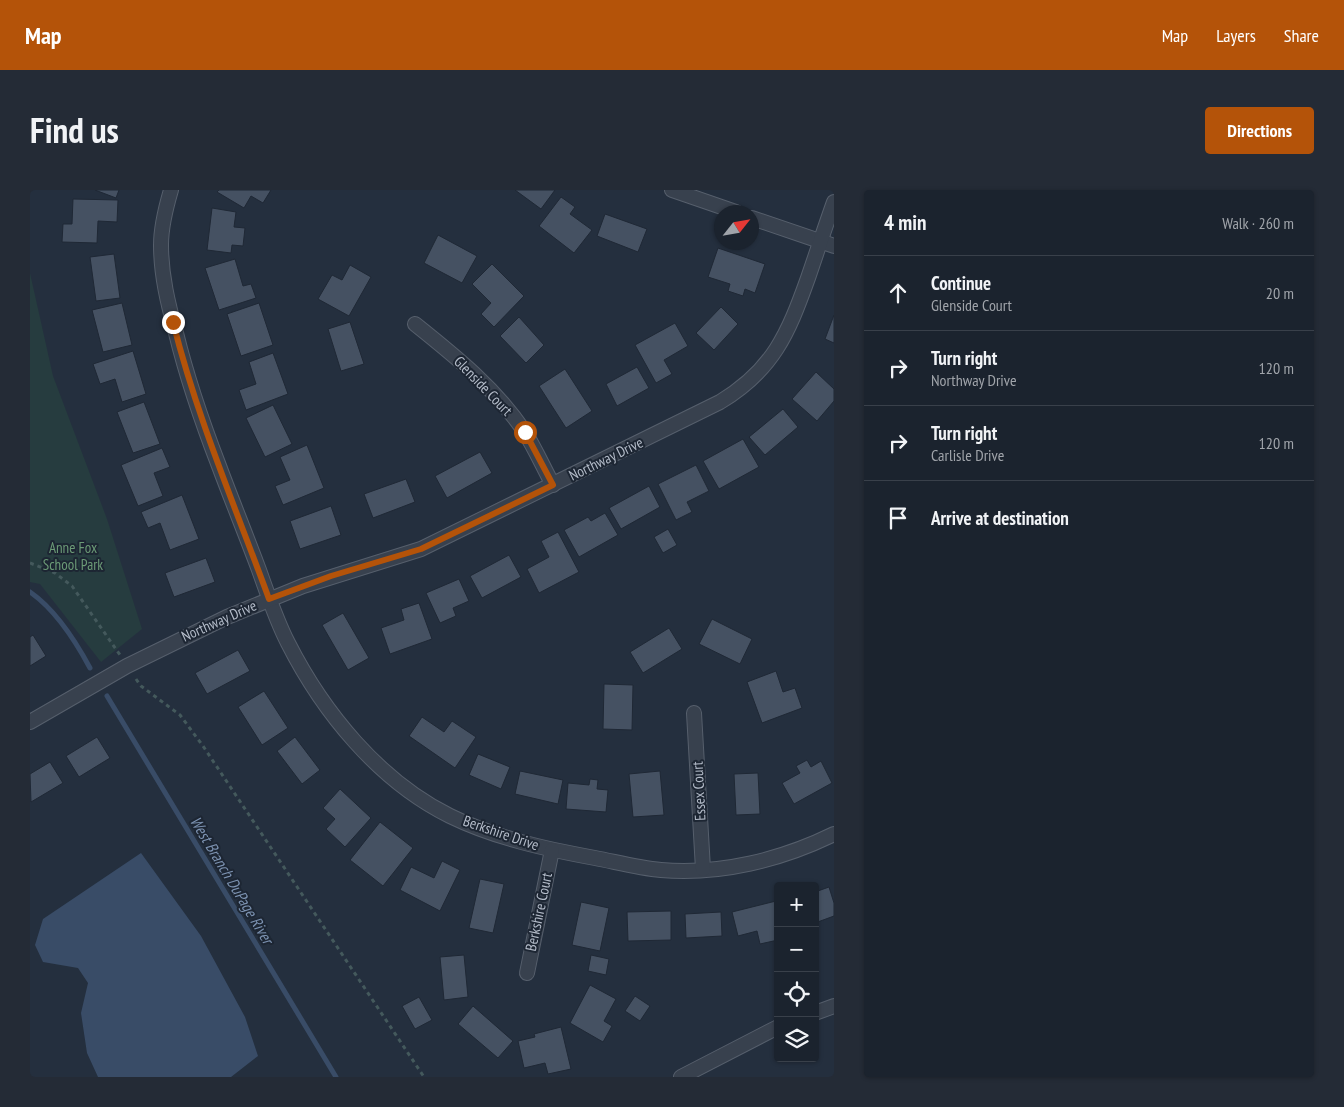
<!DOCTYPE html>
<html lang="en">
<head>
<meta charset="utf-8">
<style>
  body { margin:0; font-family:"PT Sans Narrow",sans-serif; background:#242b36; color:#f1f3f6 }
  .controls { position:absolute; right:15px; bottom:15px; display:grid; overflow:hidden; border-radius:5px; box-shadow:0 1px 4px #0004 }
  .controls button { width:45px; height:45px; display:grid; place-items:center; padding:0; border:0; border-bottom:1px solid #39404a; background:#1b232e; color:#f1f3f6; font:25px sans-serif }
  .compass { position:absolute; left:684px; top:15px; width:45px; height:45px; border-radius:50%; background:#1b232e; box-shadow:0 1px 4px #0004; rotate:59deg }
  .stop { position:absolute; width:15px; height:15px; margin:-11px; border:4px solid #b45309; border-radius:50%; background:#fff }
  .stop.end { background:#b45309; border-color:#fff; box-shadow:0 1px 5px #0008 }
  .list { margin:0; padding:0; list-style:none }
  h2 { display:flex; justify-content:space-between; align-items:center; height:65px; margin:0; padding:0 20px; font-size:21px }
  h2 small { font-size:16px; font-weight:400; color:#a0a4aa }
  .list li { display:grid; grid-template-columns:32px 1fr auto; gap:15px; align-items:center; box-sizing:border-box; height:75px; padding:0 20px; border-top:1px solid #39404a }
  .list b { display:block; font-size:19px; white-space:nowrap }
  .list p { margin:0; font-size:16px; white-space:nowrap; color:#a0a4aa }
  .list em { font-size:16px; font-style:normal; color:#a0a4aa }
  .icon { flex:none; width:28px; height:28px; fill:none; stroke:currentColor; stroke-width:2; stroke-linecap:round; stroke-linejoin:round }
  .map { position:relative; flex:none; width:804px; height:887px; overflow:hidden; border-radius:5px }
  header { display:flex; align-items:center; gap:30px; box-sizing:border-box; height:70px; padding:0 25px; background:#b45309; color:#fff }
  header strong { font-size:24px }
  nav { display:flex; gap:28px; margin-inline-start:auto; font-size:18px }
  .intro { display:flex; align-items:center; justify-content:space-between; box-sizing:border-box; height:120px; padding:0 30px }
  h1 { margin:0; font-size:35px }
  .button { padding:12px 22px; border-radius:5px; background:#b45309; color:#fff; font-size:18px; font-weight:700 }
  main { display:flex; gap:30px; padding:0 30px }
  aside { flex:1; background:#1b232e; border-radius:5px; box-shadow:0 1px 4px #0004 }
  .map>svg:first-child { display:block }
  .green { fill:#263c3f }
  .water { fill:#394c67 }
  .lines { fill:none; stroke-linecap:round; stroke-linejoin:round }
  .stream { stroke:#394c67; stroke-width:5 }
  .building { fill:#455162; stroke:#1f2835 }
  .street-casing { stroke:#565f6c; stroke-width:16 }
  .path { stroke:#44595c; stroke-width:3; stroke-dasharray:4 4; stroke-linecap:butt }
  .street { stroke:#38414e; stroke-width:14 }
  .route { stroke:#b45309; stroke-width:6 }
  .labels { text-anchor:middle; stroke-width:4; stroke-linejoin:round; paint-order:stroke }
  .street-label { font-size:15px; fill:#b4bcc9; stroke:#1d2633 }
  .park-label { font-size:15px; fill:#6b9a76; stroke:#1d2633 }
  .water-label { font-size:16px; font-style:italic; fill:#7c92b1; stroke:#1d2633 }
</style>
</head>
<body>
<header>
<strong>Map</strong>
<nav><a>Map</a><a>Layers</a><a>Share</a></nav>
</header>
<div class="intro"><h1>Find us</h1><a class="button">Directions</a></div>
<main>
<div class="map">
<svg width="804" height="887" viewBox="0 0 804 887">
  <rect width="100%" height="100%" fill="#242f3e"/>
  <path class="green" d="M0 83 23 186 77 329 112 439 71 472 10 394 0 392Z"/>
  <path class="water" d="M111 663 171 746 215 827 228 866 201 887H68L57 863 51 823 58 793 48 778 13 772 5 755 13 729Z"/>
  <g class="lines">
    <g class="stream">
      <path d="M0 402C26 420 45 450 60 478"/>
      <path d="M77 506 306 887"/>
    </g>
  </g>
  <g class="building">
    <path d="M65 0H89L86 8Z"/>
    <path d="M189 0H241L233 13 221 6 214 18 187 2Z"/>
    <path d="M485 0H525L511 19Z"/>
    <path d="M531 7 545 17 540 24 562 40 544 63 509 36Z"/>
    <path d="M43 9 88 10 87 32 68 31 67 53 32 52 33 34H42Z"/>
    <path d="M182 18 206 22 204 37 215 38 213 56 202 55 201 63 177 60Z"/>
    <path d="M575 24 617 39 608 62 567 46Z"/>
    <path d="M408 45 447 66 432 93 394 73Z"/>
    <path d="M688 58 735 74 725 103 715 99 713 106 698 101 700 94 678 87Z"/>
    <path d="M84 64 90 108 66 111 60 67Z"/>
    <path d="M205 69 213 96 221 94 226 108 189 120 175 78Z"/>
    <path d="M462 74 494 106 464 137 451 124 461 113 442 94Z"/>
    <path d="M320 75 341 87 319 126 288 109 302 85 312 90Z"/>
    <path d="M92 113 102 155 73 162 62 120Z"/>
    <path d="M229 113 243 155 211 166 197 124Z"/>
    <path d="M691 117 708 134 684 160 666 143Z"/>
    <path d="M804 125V153L795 149Z"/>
    <path d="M489 127 514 155 496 173 470 146Z"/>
    <path d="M320 132 334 174 311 181 298 139Z"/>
    <path d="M645 133 658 156 634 170 642 184 626 193 605 155Z"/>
    <path d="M103 161 116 204 92 212 85 189 70 194 63 174Z"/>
    <path d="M243 163 258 204 216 220 209 200 226 194 219 172Z"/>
    <path d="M607 177 619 198 587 216 576 194Z"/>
    <path d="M535 179 562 221 536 238 509 196Z"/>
    <path d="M786 182 804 199V211L787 231 762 209Z"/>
    <path d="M114 212 130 254 103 263 87 222Z"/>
    <path d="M243 215 262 254 235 267 216 228Z"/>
    <path d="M753 219 768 237 735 265 719 247Z"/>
    <path d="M713 249 729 277 689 299 673 271Z"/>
    <path d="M277 255 294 298 253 315 245 296 260 290 250 267Z"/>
    <path d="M132 258 140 277 124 283 133 306 108 316 91 275Z"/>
    <path d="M450 262 462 283 417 308 405 286Z"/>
    <path d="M666 275 679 301 657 312 662 322 646 330 628 294Z"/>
    <path d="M376 289 385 312 343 328 334 304Z"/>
    <path d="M619 296 630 317 591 339 579 318Z"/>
    <path d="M152 305 169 349 140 360 130 333 118 338 111 322Z"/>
    <path d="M301 316 311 345 270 359 260 331Z"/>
    <path d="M575 323 588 345 549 367 534 340 558 327 561 331Z"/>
    <path d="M638 339 647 355 633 363 624 347Z"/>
    <path d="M528 342 549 382 509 403 497 379 519 367 511 351Z"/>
    <path d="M479 365 491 387 452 408 440 386Z"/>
    <path d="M176 368 185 392 144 407 135 383Z"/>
    <path d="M429 389 439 411 423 418 426 426 410 433 396 403Z"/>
    <path d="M389 413 402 449 360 464 351 438 374 430 371 419Z"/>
    <path d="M313 423 339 468 318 480 292 435Z"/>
    <path d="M682 429 722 449 710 474 669 454Z"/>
    <path d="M639 438 652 459 613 483 600 462Z"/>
    <path d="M3 445 16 466 0 476V447Z"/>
    <path d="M208 460 220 481 177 504 165 483Z"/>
    <path d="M746 481 753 502 765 498 772 518 732 533 717 492Z"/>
    <path d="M574 494 603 495 602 540 573 539Z"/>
    <path d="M234 501 258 538 232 555 208 517Z"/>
    <path d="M392 527 414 542 422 531 446 547 425 578 379 546Z"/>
    <path d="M67 547 80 568 49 587 36 566Z"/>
    <path d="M265 547 290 580 272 594 247 561Z"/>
    <path d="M448 564 480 577 471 599 439 585Z"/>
    <path d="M777 570 781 577 791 571 802 593 764 614 752 593 770 583 766 576Z"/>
    <path d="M20 572 33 593 1 612 0 584Z"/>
    <path d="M490 581 533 590 528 614 485 604Z"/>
    <path d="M630 581 634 625 603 627 599 584Z"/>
    <path d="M728 583 730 624 706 625 704 584Z"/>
    <path d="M560 589 568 590 567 599 578 600 576 622 536 619 538 593 559 595Z"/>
    <path d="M310 599 341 628 315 657 296 639 305 629 293 618Z"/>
    <path d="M350 632 383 658 353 696 320 670Z"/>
    <path d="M412 671 430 680 410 721 370 700 381 677 404 688Z"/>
    <path d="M450 689 474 694 463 743 439 738Z"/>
    <path d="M799 697 804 713V726L785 733V702Z"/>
    <path d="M746 711 748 718V750L730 754 727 741 708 746 702 722Z"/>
    <path d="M551 712 579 718 570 761 542 755Z"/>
    <path d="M641 721V750L598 751 597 722Z"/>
    <path d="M691 722 692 746 656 748 655 724Z"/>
    <path d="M434 765 438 807 414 810 410 767Z"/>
    <path d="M561 765 579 769 576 785 558 781Z"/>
    <path d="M560 795 586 809 574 831 582 836 573 852 540 833Z"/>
    <path d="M605 806 620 816 610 831 595 821Z"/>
    <path d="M389 807 402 830 385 839 372 816Z"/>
    <path d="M443 816 483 851 468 868 428 834Z"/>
    <path d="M531 837 541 879 518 884 515 873 494 878 488 851 505 847 504 844Z"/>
  </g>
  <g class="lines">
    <defs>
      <g id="street">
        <path d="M141 0C136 17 131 37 131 55 131 85 138 114 146 143 157 188 172 232 189 276 202 311 216 345 229 380 238 405 246 430 258 453 293 522 349 591 420 626 465 648 516 659 565 668 586 672 608 678 631 680 690 685 751 670 804 644"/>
        <path d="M642 0 706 22"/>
        <path d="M722 28 804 56"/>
        <path d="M385 134C425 166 465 198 494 241 505 258 513 277 523 295"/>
        <path d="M664 523 673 679"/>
        <path d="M0 532 97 476 197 427 273 396 391 359 690 212C743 180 758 144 778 88 787 62 795 37 804 12"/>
        <path d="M497 783 522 660"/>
        <path d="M785 823 804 816"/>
        <path d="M651 887 748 837"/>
      </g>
    </defs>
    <use href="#street" class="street-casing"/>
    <g class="path">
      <path d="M0 373 25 383 42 396 90 465"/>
      <path d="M106 489 111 496 150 525 173 556 394 887"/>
    </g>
    <use href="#street" class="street"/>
  </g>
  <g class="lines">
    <path class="route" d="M143 132C167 228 205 316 239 409L301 386 391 359 523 295 495 242"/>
  </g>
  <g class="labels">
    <g class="street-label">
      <text transform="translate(453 196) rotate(46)" y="5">Glenside Court</text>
      <text transform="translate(576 269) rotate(-26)" y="5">Northway Drive</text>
      <text transform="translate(189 431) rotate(-24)" y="5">Northway Drive</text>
      <text transform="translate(669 601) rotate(-93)" y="5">Essex Court</text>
      <text transform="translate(471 643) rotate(19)" y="5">Berkshire Drive</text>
      <text transform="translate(509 722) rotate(-78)" y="5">Berkshire Court</text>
    </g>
    <g class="park-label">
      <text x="43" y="363">Anne Fox<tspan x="43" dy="17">School Park</tspan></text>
    </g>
    <g class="water-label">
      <text transform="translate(202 690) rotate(59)" y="6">West Branch DuPage River</text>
    </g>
  </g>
</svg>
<div class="controls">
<button>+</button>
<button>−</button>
<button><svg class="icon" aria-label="locate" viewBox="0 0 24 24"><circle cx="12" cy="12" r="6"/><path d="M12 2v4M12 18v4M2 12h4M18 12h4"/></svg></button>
<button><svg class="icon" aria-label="layers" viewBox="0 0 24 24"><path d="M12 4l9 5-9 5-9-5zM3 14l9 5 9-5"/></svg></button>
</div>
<svg class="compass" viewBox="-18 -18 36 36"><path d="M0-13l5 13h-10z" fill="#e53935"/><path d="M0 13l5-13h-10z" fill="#a0a4aa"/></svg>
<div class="stop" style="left:495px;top:242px"></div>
<div class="stop end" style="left:143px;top:132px"></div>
</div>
<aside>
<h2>4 min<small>Walk · 260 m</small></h2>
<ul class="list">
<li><svg class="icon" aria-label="ahead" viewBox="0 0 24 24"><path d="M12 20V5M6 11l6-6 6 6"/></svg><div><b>Continue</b><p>Glenside Court</p></div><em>20 m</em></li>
<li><svg class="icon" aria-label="right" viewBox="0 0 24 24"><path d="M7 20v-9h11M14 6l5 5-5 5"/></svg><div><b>Turn right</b><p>Northway Drive</p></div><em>120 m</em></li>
<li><svg class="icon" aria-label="right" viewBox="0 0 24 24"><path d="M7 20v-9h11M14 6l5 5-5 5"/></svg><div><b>Turn right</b><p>Carlisle Drive</p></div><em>120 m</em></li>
<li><svg class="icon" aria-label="arrive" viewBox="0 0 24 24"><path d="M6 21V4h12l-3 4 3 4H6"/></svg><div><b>Arrive at destination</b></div></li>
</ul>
</aside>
</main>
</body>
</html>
